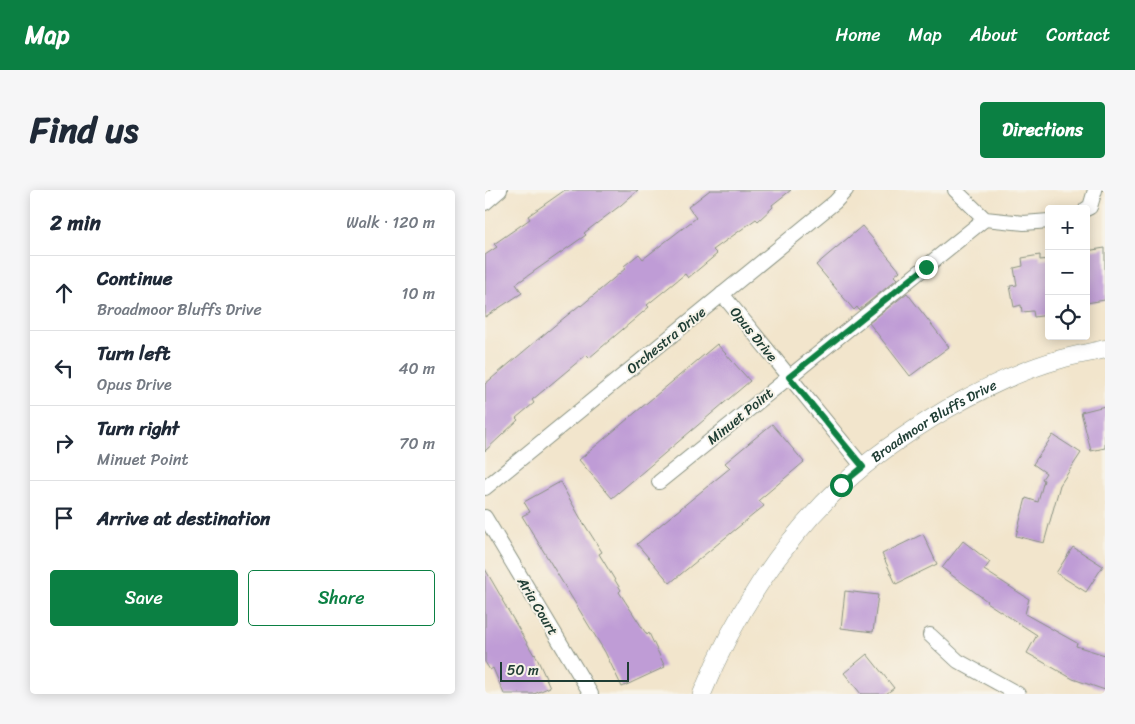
<!DOCTYPE html>
<html lang="en">
<head>
<meta charset="utf-8">
<style>
  body { margin:0; font-family:Sriracha,sans-serif; background:#f6f6f7; color:#1f2937 }
  .controls { position:absolute; right:15px; top:15px; display:grid; overflow:hidden; border-radius:5px; box-shadow:0 2px 12px #0003 }
  .controls button { width:45px; height:45px; display:grid; place-items:center; padding:0; border:0; border-bottom:1px solid #e0e1e3; background:#fff; color:#1f2937; font:25px sans-serif }
  .scale { position:absolute; left:15px; bottom:12px; width:129px; box-sizing:border-box; padding-left:5px; border:2px solid #1f3d34; border-top:0; font-size:14px; line-height:18px; white-space:nowrap; color:#1f3d34; -webkit-text-stroke:4px #f7f3e8; paint-order:stroke }
  .stop { position:absolute; width:15px; height:15px; margin:-11px; border:4px solid #0b8043; border-radius:50%; background:#fff }
  .stop.end { background:#0b8043; border-color:#fff; box-shadow:0 1px 5px #0008 }
  .list { margin:0; padding:0; list-style:none }
  h2 { display:flex; justify-content:space-between; align-items:center; height:65px; margin:0; padding:0 20px; font-size:21px }
  h2 small { font-size:16px; font-weight:400; color:#747a83 }
  .list li { display:grid; grid-template-columns:32px 1fr auto; gap:15px; align-items:center; box-sizing:border-box; height:75px; padding:0 20px; border-top:1px solid #e0e1e3 }
  .list b { display:block; font-size:19px; white-space:nowrap }
  .list p { margin:0; font-size:16px; white-space:nowrap; color:#747a83 }
  .list em { font-size:16px; font-style:normal; color:#747a83 }
  .actions { display:flex; gap:10px; padding:15px 20px }
  .actions a { flex:1; padding:11px 0; border:1px solid #0b8043; border-radius:5px; text-align:center; font-size:18px; color:#0b8043 }
  .actions .main { background:#0b8043; color:#fff }
  .icon { flex:none; width:28px; height:28px; fill:none; stroke:currentColor; stroke-width:2; stroke-linecap:round; stroke-linejoin:round }
  .map { position:relative; flex:none; width:620px; height:504px; overflow:hidden; border-radius:5px }
  header { display:flex; align-items:center; gap:30px; box-sizing:border-box; height:70px; padding:0 25px; background:#0b8043; color:#fff }
  header strong { font-size:24px }
  nav { display:flex; gap:28px; margin-inline-start:auto; font-size:18px }
  .intro { display:flex; align-items:center; justify-content:space-between; box-sizing:border-box; height:120px; padding:0 30px }
  h1 { margin:0; font-size:35px }
  .button { padding:12px 22px; border-radius:5px; background:#0b8043; color:#fff; font-size:18px; font-weight:700 }
  main { display:flex; gap:30px; padding:0 30px }
  aside { flex:1; background:#fff; border-radius:5px; box-shadow:0 2px 12px #0003 }
  .map>svg:first-child { display:block }
  .building { fill:#bf9cd6 }
  .lines { fill:none; stroke-linecap:round; stroke-linejoin:round }
  .minor-casing { stroke:#889180; stroke-width:16 }
  .tertiary-casing { stroke:#889180; stroke-width:19 }
  .minor { stroke:#fff; stroke-width:14 }
  .tertiary { stroke:#fff; stroke-width:18 }
  .route { stroke:#0b8043; stroke-width:6 }
  .labels { text-anchor:middle; stroke-width:4; stroke-linejoin:round; paint-order:stroke }
  .street-label { font-size:14px; fill:#1f3d34; stroke:#f7f3e8 }
</style>
</head>
<body>
<header>
<strong>Map</strong>
<nav><a>Home</a><a>Map</a><a>About</a><a>Contact</a></nav>
</header>
<div class="intro"><h1>Find us</h1><a class="button">Directions</a></div>
<main>
<aside>
<h2>2 min<small>Walk · 120 m</small></h2>
<ul class="list">
<li><svg class="icon" aria-label="ahead" viewBox="0 0 24 24"><path d="M12 20V5M6 11l6-6 6 6"/></svg><div><b>Continue</b><p>Broadmoor Bluffs Drive</p></div><em>10 m</em></li>
<li><svg class="icon" aria-label="left" viewBox="0 0 24 24"><path d="M17 20v-9H6M10 6l-5 5 5 5"/></svg><div><b>Turn left</b><p>Opus Drive</p></div><em>40 m</em></li>
<li><svg class="icon" aria-label="right" viewBox="0 0 24 24"><path d="M7 20v-9h11M14 6l5 5-5 5"/></svg><div><b>Turn right</b><p>Minuet Point</p></div><em>70 m</em></li>
<li><svg class="icon" aria-label="arrive" viewBox="0 0 24 24"><path d="M6 21V4h12l-3 4 3 4H6"/></svg><div><b>Arrive at destination</b></div></li>
</ul>
<div class="actions"><a class="main">Save</a><a>Share</a></div>
</aside>
<div class="map">
<svg width="620" height="504" viewBox="0 0 620 504">
  <rect width="100%" height="100%" fill="#f7f3e8"/>
  <filter id="ink" filterUnits="userSpaceOnUse"><feTurbulence type="fractalNoise" baseFrequency=".02" numOctaves="2"/><feDisplacementMap in="SourceGraphic" scale="10" xChannelSelector="R" yChannelSelector="G"/><feConvolveMatrix kernelMatrix="1 2 1 2 8 2 1 2 1" color-interpolation-filters="sRGB"/></filter>
  <filter id="wash" filterUnits="userSpaceOnUse"><feTurbulence type="fractalNoise" baseFrequency=".0096" numOctaves="4" result="noise"/><feDisplacementMap in="SourceGraphic" scale="20" xChannelSelector="R" yChannelSelector="G"/><feGaussianBlur stdDeviation="1.12" result="paint"/><feColorMatrix in="noise" values="0 0 0 0 0 0 0 0 0 0 0 0 0 0 0 0 0 1.4 0 .05"/><feComposite in="paint" operator="in"/></filter>
  <g filter="url(#wash)">
    <rect width="100%" height="100%" fill="#f2e5cc"/>
    <g id="blocks">
      <g class="building">
        <path d="M80 0H153L136 15 99 43 101 45 31 94 37 103 0 127V65L12 57 9 54 45 29 43 26Z"/>
        <path d="M225 0H306L287 15 288 17 273 31 271 29 228 60 232 64 203 88 200 84 162 115 164 117 104 168 101 165 47 210 49 213 31 228 33 230 0 261V194L69 136 95 115 96 116 141 78 139 76 154 64 158 69 211 28 203 17Z"/>
        <path d="M377 36 415 81 409 86 412 89 374 120 372 117 369 120 331 75Z"/>
        <path d="M620 58V110L601 113V61Z"/>
        <path d="M555 65V70L564 69V125L549 127 548 121 537 122 536 115 529 117 525 96 532 95 529 78 538 76 537 68Z"/>
        <path d="M422 103 464 157 425 186 384 133Z"/>
        <path d="M232 154 265 191 127 308 94 270Z"/>
        <path d="M620 216V258L606 261 596 222Z"/>
        <path d="M287 234 319 272 274 310 279 316 185 393 152 354 245 278 240 273Z"/>
        <path d="M568 245 596 263 575 295 559 353 531 346 541 308 553 312 559 290 557 289 561 283 548 274Z"/>
        <path d="M75 292 96 329 117 362 114 364 136 400 134 402 162 445 164 443 180 477 137 497 120 462 37 326 45 322 39 312Z"/>
        <path d="M438 344 452 374 411 394 397 364Z"/>
        <path d="M478 351 505 372 499 380 544 409 540 424 592 453 591 456 620 465V500L588 489 542 463 552 445 501 412 502 411 457 378Z"/>
        <path d="M588 357 618 376 601 402 571 383Z"/>
        <path d="M0 379 18 410H17L49 465 50 464 65 497 49 504H19L8 478 5 480 0 472Z"/>
        <path d="M360 401 393 405 388 442 356 438Z"/>
        <path d="M382 464 409 498 401 504H376L359 483Z"/>
      </g>
    </g>
  </g>
  <g filter="url(#ink)">
    <use href="#blocks" fill-opacity="0" stroke="#889180" stroke-width="1"/>
    <g class="lines">
      <defs>
        <g id="minor">
          <path d="M470 0 500 29 539 33 564 31"/>
          <path d="M0 13 15 0"/>
          <path d="M601 19 605 17 610 0"/>
          <path d="M237 104 378 277"/>
          <path d="M174 292 500 29"/>
          <path d="M0 298 350 12 361 0"/>
          <path d="M0 327 106 504"/>
          <path d="M445 445 473 471 533 504"/>
        </g>
        <g id="tertiary">
          <path id="s1" d="M217 504C248 427 296 352 357 295 388 266 425 241 462 219 497 199 536 180 576 169 590 165 605 163 620 159"/>
        </g>
      </defs>
      <use href="#minor" class="minor-casing"/>
      <use href="#tertiary" class="tertiary-casing"/>
      <use href="#minor" class="minor"/>
      <use href="#tertiary" class="tertiary"/>
    </g>
  </g>
  <g class="lines" filter="url(#ink)">
    <path class="route" d="M356 295 378 277 304 187 441 77"/>
  </g>
  <g class="labels">
    <g class="street-label">
      <text transform="translate(269 144) rotate(51)" y="5">Opus Drive</text>
      <text transform="translate(181 150) rotate(-39)" y="5">Orchestra Drive</text>
      <text transform="translate(255 226) rotate(-39)" y="5">Minuet Point</text>
      <text dy="5" stroke="none"><textPath href="#s1" startOffset="366">Broadmoor Bluffs Drive</textPath></text>
      <text transform="translate(53 416) rotate(59)" y="5">Aria Court</text>
    </g>
  </g>
</svg>
<div class="controls">
<button>+</button>
<button>−</button>
<button><svg class="icon" aria-label="locate" viewBox="0 0 24 24"><circle cx="12" cy="12" r="6"/><path d="M12 2v4M12 18v4M2 12h4M18 12h4"/></svg></button>
</div>
<div class="scale">50 m</div>
<div class="stop" style="left:356px;top:295px"></div>
<div class="stop end" style="left:441px;top:77px"></div>
</div>
</main>
</body>
</html>
